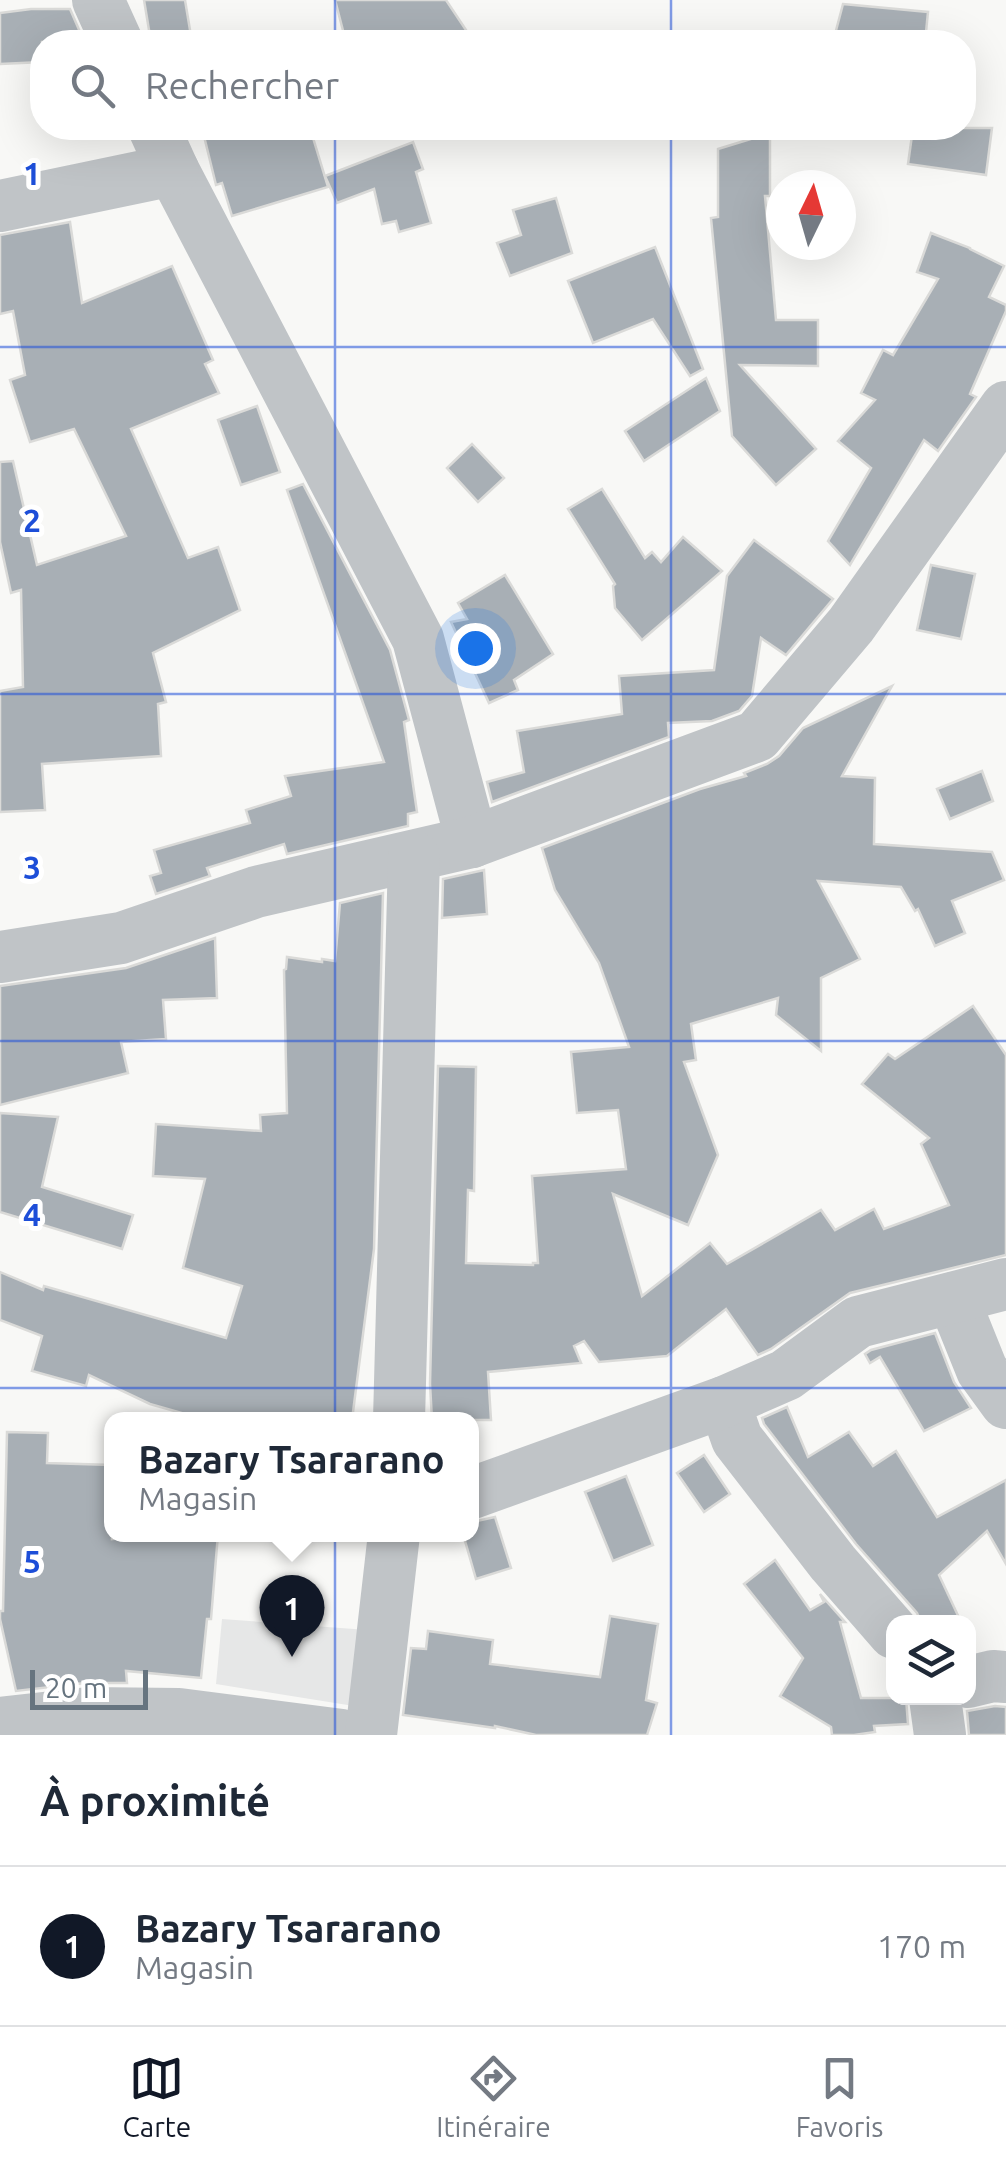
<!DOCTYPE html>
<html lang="fr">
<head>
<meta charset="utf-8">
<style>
  body { margin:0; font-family:Ubuntu,sans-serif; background:#f2f2f3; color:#1f2937 }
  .controls { position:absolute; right:30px; bottom:30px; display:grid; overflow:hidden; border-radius:20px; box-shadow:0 10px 40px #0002 }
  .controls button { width:90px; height:90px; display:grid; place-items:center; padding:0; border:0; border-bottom:2px solid #e0e1e3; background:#fff; color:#1f2937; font:50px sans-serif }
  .compass { position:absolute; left:766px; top:170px; width:90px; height:90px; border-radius:50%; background:#fff; box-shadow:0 10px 40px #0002; rotate:5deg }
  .scale { position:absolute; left:30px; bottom:25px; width:118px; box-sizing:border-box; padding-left:10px; border:5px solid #66747f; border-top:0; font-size:28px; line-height:35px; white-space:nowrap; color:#66747f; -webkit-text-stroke:8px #fff; paint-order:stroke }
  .you { position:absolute; left:475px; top:648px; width:35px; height:35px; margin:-25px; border:8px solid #fff; border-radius:50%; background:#1a73e8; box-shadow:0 0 0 15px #1a73e833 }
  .badge { display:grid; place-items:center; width:65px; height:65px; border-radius:50%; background:#111827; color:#fff; font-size:32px; font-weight:700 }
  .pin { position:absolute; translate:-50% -82px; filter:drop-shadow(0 2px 5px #0008) }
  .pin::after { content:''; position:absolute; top:52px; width:35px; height:30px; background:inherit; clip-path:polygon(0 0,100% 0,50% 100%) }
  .popup { position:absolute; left:104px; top:1412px; width:375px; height:130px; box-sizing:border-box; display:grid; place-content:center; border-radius:20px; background:#fff; filter:drop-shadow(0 2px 8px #0005); font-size:32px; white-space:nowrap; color:#747a83 }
  .popup b { font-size:38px; color:#1f2937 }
  .popup::after { content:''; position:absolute; left:50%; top:100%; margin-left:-20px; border:20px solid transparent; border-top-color:#fff }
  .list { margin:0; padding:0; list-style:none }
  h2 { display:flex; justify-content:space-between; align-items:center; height:130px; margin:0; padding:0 40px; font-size:42px }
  h2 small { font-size:32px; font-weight:400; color:#747a83 }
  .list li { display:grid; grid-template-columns:65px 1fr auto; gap:30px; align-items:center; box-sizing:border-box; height:160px; padding:0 40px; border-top:2px solid #e0e1e3 }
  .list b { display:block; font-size:38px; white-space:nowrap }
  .list p { margin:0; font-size:32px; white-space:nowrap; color:#747a83 }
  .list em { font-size:32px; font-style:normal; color:#747a83 }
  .icon { flex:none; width:55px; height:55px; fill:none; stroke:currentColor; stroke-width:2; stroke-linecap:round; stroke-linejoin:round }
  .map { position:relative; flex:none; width:1006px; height:1735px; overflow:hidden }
  .search { position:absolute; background:#fff; box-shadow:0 10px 40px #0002; left:30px; right:30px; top:30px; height:110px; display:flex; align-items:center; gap:25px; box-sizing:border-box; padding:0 35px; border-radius:40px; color:#747a83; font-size:38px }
  .sheet { height:290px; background:#fff }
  nav { display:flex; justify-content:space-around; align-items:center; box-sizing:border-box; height:140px; border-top:2px solid #e0e1e3; background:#fff; font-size:28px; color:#747a83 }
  nav a { display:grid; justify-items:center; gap:5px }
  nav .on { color:#111827 }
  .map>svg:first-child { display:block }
  .built { fill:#e6e7e7 }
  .building { fill:#a8afb5; stroke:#dadad8; stroke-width:2.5 }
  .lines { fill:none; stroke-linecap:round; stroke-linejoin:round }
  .minor { stroke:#c0c4c7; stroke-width:52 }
  .grid { fill:none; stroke:#1d4ed8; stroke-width:2.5; stroke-opacity:0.55 }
  .grid-label { font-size:32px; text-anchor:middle; font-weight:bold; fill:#1d4ed8; stroke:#fff; stroke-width:10; stroke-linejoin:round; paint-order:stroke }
</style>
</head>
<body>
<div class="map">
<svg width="1006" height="1735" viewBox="0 0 1006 1735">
  <rect width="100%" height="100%" fill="#f8f8f6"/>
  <path class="built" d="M222 1619 367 1630 360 1707 216 1684Z"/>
  <g class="building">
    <path d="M144 0H185L192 42H151Z"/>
    <path d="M335 0H446L474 42H346Z"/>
    <path d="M843 4 928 12 925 42H833Z"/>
    <path d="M31 9H70L80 32V42H42V62L0 64V13Z"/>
    <path d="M202 128H310L328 187 232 216 222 183 216 185Z"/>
    <path d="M913 128H992L986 175 908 164Z"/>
    <path d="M770 133V196H765L776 320H818V366L740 365 816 449 776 485 732 436 711 218 718 217V149Z"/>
    <path d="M413 142 423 169 416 172 431 223 399 232 396 221 382 224 374 189 337 203 325 176Z"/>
    <path d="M556 198 572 253 510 276 497 243 521 235 513 210Z"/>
    <path d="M70 222 82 303 172 266 213 360 205 364 219 393 131 429 188 558 218 547 240 610 153 653 166 702 158 704 161 756 42 764 45 810 0 812V691L23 687 21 590 11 593 0 542V462L13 461 37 565 126 536 74 429 30 442 10 380 25 375 13 311 0 314V235Z"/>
    <path d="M931 233 970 248V249L1004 266 989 297 1006 305V311L970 394 976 397 938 451 924 440 850 565 828 541 871 468 838 441 875 400 861 393 883 350 893 355 938 279 917 272Z"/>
    <path d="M655 247 703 369 690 376 653 319 593 343 568 281Z"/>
    <path d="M706 378 720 411 644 461 625 431Z"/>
    <path d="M257 406 280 472 241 485 218 420Z"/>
    <path d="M472 444 504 478 478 502 447 468Z"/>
    <path d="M303 484 390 650 409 720 404 722 417 812 408 814V826L287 854 284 844 207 868 210 876 156 894 150 876 161 873 154 850 250 823 246 810 291 796 285 776 384 762 287 490Z"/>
    <path d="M602 489 645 558 652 552 661 562 683 537 722 571 642 640 615 608 613 586 615 584 568 509Z"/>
    <path d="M754 540 833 599 786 655 761 638 752 696 739 711 712 721 668 723 669 737 492 802 487 782 524 772 517 731 622 714 619 676 714 670 727 576Z"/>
    <path d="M931 565 975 574 961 639 917 630Z"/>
    <path d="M505 575 553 654 514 680 518 690 489 703 451 622 467 619 458 603Z"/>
    <path d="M892 686 842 776 875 778 874 844 992 852 1004 880 952 901 965 933 935 946 918 909 915 911 901 887 818 881 860 959 821 978V1051L776 1015 778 998 691 1024 696 1060 684 1062 718 1155 688 1225 613 1194 642 1296 710 1243 727 1264 821 1210 835 1230 874 1209 884 1229 949 1205 921 1144 929 1138 862 1084 888 1054 895 1059 973 1006 1006 1055V1255L850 1293 771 1349 758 1355 726 1309 667 1356 599 1362 584 1341 574 1346 581 1363 488 1372 491 1420H432L430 1384 438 1066 476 1067 474 1191 468 1190 466 1263 533 1265V1263H538L532 1176 626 1169 618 1110 577 1113 571 1052 629 1047 599 963 555 890 542 848 700 789 746 776 744 773 767 764 779 756 803 728Z"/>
    <path d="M982 771 993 801 950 819 937 789Z"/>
    <path d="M484 870 487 914 442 918 443 879Z"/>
    <path d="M383 893 374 1249 352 1420H206L150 1404 89 1375 86 1386 32 1371 42 1336 0 1320V1272L43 1290 44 1286 226 1338 242 1286 183 1268 205 1179 153 1176 156 1124 261 1131 260 1115 287 1113 284 970 286 969 287 957 322 962V959L335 961 340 903Z"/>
    <path d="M215 938 217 998 163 1000 166 1039 121 1042 128 1073 0 1105V986L126 968Z"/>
    <path d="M0 1113 58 1117 42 1187 133 1215 122 1249 0 1212Z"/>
    <path d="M935 1333 954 1382 971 1408 924 1431 880 1357 870 1363 865 1354 871 1350Z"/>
    <path d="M787 1407 808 1457 849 1432 873 1466 896 1451 937 1517 1006 1480V1564L987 1531 939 1575 961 1622H921L917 1613 856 1544 764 1424 762 1418Z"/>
    <path d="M7 1432 48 1433 47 1463 112 1465V1539L160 1534H218L211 1619H207L201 1678 126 1671 127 1683H85L16 1691 0 1619V1611H3Z"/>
    <path d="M704 1455 730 1494 704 1512 677 1473Z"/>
    <path d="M626 1476 653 1545 613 1561 585 1492Z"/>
    <path d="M495 1517 511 1568 476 1579 463 1534H472V1522Z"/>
    <path d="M775 1560 810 1610 824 1602 820 1594 845 1622H840L861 1698H906L908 1724 874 1726 875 1732 854 1735H832L831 1727 780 1696 803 1658 744 1584Z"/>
    <path d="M610 1616 658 1624 646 1700 657 1703 647 1735H536L495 1726V1728L403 1715 411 1648 426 1649 428 1631 493 1640 490 1664 600 1677Z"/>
    <path d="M995 1706 1006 1707V1735H969L967 1711Z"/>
  </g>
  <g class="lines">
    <g class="minor">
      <path d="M98 0 117 42"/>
      <path d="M154 128 173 170 418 639 472 842"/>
      <path d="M0 206 173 170"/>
      <path d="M0 957 121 938 256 892 472 842 757 736 851 625 1006 407"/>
      <path d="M953 1298 982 1370 1006 1403"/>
      <path d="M724 1402 737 1439 833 1563 894 1633"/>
      <path d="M399 1420 414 857"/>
      <path d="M472 1493 724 1402 786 1375 858 1322 1006 1284"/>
      <path d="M968 1682 993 1676 1006 1677"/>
      <path d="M935 1698 940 1735"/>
      <path d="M0 1723 88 1713 179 1714 342 1735"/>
      <path d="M371 1735 394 1534"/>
    </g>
  </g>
  <path class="grid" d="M335 0V42M671 0V42M335 128V1735M671 128V1735M0 347H1006M0 694H1006M0 1041H1006M0 1388H1006"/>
  <g class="grid-label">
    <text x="32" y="185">1</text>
    <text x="32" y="532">2</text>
    <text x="32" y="879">3</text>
    <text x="32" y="1226">4</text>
    <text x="32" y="1573">5</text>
  </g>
</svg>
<div class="controls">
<button><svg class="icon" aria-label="layers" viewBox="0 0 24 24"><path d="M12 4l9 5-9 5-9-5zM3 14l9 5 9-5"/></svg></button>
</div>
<svg class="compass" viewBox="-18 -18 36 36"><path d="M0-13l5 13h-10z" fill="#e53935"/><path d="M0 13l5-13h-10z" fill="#747a83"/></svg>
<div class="scale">20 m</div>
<div class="you"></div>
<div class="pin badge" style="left:292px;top:1657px">1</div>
<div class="popup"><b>Bazary Tsararano</b>Magasin</div>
<div class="search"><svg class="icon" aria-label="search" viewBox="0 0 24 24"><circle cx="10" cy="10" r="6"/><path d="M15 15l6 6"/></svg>Rechercher</div>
</div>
<section class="sheet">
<h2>À proximité<small></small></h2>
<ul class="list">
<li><span class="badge">1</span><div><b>Bazary Tsararano</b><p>Magasin</p></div><em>170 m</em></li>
</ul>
</section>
<nav>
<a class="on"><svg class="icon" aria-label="map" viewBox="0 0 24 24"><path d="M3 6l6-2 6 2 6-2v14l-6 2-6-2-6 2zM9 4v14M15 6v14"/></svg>Carte</a>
<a><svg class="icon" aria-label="directions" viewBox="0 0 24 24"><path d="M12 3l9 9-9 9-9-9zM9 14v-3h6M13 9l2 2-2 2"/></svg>Itinéraire</a>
<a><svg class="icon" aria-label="saved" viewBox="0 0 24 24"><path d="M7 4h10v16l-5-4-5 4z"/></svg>Favoris</a>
</nav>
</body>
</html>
